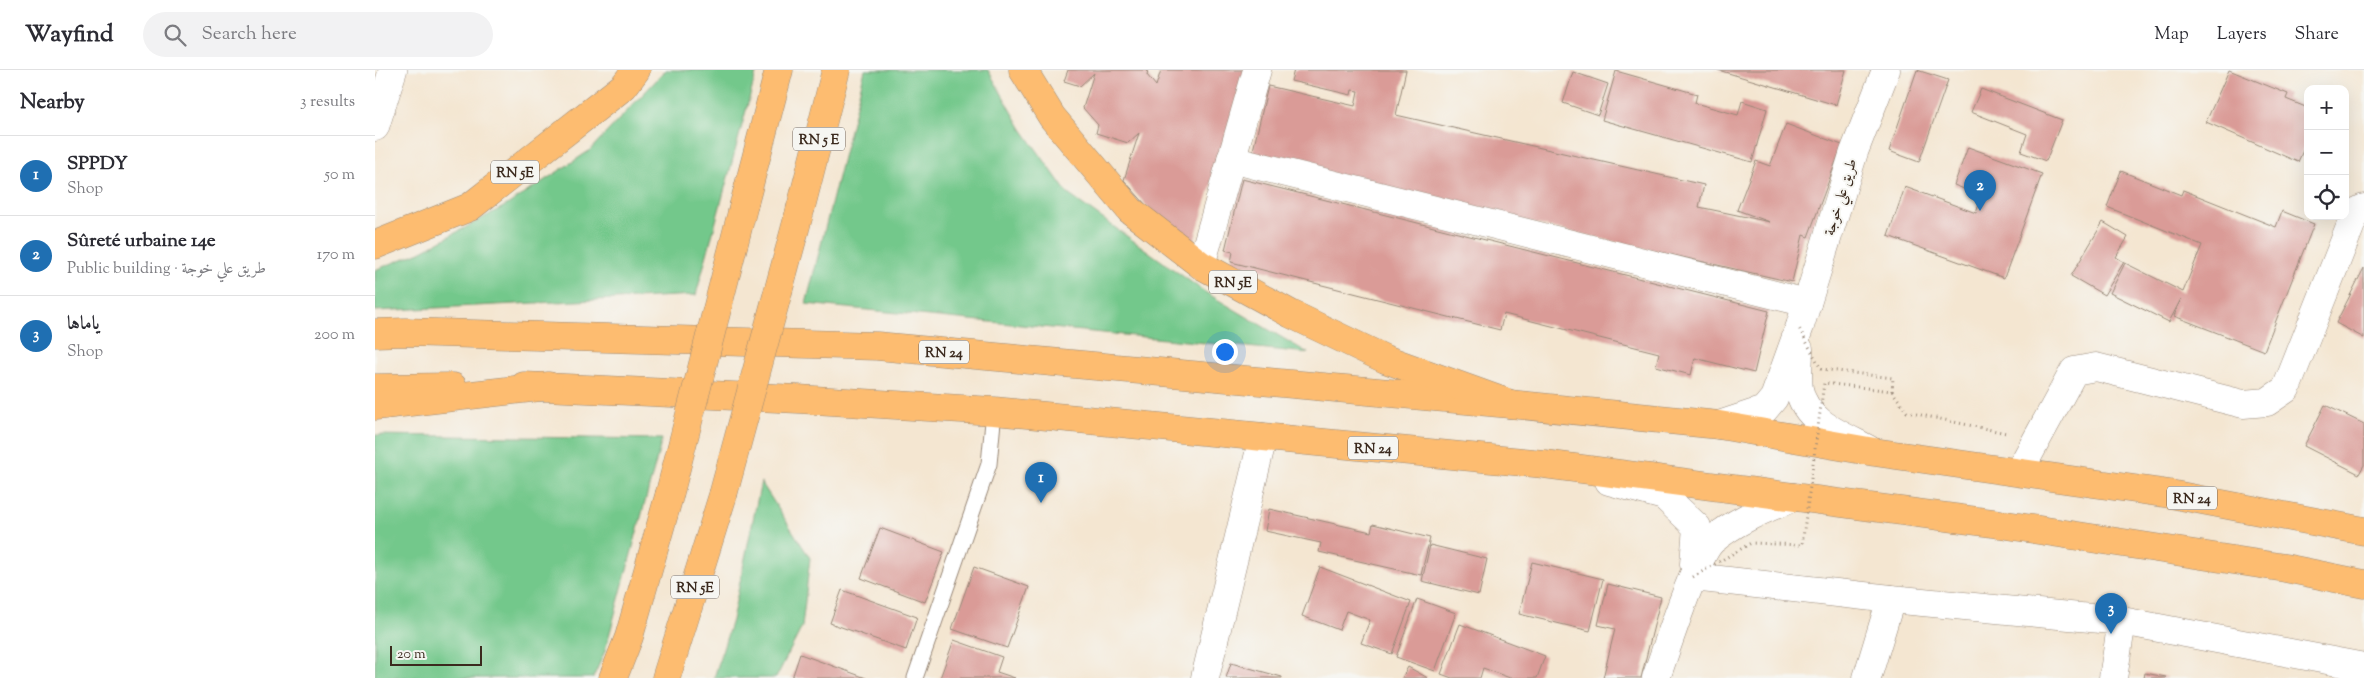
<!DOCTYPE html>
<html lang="en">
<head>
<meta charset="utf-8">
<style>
  body { margin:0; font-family:"Sorts Mill Goudy",Amiri,serif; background:#f2f2f3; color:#2b2b33 }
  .controls { position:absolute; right:15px; top:15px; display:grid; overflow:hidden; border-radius:10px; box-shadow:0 5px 20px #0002 }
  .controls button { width:45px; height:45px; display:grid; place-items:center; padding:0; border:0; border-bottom:1px solid #e1e1e2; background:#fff; color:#2b2b33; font:25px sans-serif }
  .scale { position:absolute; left:15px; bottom:12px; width:92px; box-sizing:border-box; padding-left:5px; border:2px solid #3b2a1e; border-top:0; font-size:14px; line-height:18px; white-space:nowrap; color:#3b2a1e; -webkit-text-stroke:4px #f6f6f2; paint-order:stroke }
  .you { position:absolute; left:849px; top:281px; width:18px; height:18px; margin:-12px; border:4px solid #fff; border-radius:50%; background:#1a73e8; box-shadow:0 0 0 8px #1a73e833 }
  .badge { display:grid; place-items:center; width:32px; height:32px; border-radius:50%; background:#1f6fb2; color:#fff; font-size:16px; font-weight:700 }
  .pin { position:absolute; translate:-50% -41px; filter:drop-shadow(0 1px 2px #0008) }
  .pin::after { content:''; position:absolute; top:26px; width:18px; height:15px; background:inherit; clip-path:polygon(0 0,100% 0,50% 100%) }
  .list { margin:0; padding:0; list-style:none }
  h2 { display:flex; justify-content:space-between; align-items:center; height:65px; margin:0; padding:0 20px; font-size:21px }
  h2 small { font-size:16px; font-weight:400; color:#7c7c81 }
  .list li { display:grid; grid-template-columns:32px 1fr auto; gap:15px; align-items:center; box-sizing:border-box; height:80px; padding:0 20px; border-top:1px solid #e1e1e2 }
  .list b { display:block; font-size:19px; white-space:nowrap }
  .list p { margin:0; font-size:16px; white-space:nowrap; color:#7c7c81 }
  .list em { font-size:16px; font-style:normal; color:#7c7c81 }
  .icon { flex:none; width:28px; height:28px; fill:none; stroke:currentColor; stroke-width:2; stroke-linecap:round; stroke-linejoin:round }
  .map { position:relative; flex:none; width:1989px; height:608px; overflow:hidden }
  header { display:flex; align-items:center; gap:30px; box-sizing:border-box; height:70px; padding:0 25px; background:#fff; border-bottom:1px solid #e1e1e2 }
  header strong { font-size:24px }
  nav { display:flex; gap:28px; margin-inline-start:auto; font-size:18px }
  .search { width:350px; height:45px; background:#f2f2f3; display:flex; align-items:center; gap:12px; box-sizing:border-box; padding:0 18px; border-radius:28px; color:#7c7c81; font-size:19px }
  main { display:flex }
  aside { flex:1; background:#fff }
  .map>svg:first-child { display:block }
  .green { fill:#73c88b; stroke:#577954 }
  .building { fill:#da9b97 }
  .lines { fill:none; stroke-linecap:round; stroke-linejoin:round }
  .service-casing { stroke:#988878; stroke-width:17 }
  .minor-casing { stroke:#988878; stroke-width:29 }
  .tertiary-casing { stroke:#988878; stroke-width:29 }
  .trunk-casing { stroke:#988878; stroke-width:29 }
  .motorway-casing { stroke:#988878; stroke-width:29 }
  .path { stroke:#988878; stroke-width:3; stroke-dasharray:1 4; stroke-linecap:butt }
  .service { stroke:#fff; stroke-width:15 }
  .minor { stroke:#fff; stroke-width:28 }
  .tertiary { stroke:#fff; stroke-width:28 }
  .trunk { stroke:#fdbc6f; stroke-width:28 }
  .motorway { stroke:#fdbc6f; stroke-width:28 }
  .motorway-bridge-casing { stroke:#988878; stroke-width:29; stroke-linecap:butt }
  .path-bridge { stroke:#988878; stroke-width:3; stroke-dasharray:1 4; stroke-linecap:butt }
  .motorway-bridge { stroke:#fdbc6f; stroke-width:28 }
  .labels { text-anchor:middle; stroke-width:4; stroke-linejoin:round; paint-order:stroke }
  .shield { fill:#f6f6f2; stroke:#73675e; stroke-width:1 }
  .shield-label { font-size:14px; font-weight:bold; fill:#3b2a1e }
  .street-label { font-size:15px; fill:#3b2a1e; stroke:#f6f6f2 }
</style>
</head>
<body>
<header>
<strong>Wayfind</strong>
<div class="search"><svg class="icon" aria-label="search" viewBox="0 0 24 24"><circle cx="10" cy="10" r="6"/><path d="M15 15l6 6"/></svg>Search here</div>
<nav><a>Map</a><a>Layers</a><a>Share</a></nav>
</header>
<main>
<aside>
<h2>Nearby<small>3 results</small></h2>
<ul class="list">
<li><span class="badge">1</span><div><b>SPPDY</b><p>Shop</p></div><em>50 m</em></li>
<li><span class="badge">2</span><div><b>Sûreté urbaine 14e</b><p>Public building · طريق علي خوجة</p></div><em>170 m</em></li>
<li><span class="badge">3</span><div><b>ياماها</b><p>Shop</p></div><em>200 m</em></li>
</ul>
</aside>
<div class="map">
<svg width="1989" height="608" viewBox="0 0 1989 608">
  <rect width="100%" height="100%" fill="#f6f6f2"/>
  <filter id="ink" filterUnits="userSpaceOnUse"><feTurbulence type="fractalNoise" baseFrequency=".02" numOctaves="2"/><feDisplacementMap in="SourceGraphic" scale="10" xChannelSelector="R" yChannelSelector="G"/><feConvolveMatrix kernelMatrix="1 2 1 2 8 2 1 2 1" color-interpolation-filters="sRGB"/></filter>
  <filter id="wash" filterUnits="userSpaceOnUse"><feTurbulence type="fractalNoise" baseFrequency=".0096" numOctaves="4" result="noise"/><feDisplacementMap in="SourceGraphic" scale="20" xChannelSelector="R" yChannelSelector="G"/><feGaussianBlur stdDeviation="1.12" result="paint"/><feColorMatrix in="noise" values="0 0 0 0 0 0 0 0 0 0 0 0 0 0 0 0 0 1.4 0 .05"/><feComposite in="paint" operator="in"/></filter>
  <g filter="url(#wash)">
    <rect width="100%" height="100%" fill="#f4e6d1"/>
    <g class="green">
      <path d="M291 0H382L321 225 0 241V200L45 182 132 135 214 81Z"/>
      <path d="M490 0H613L647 59 693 124 830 222 933 283 431 234Z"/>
      <path d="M0 365 287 369 230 581 218 608H0Z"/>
      <path d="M386 412 435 488 427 557 401 608H339L357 550Z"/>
    </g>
    <g id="blocks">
      <g class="building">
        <path d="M693 0H773L772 5 781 16 786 0H872L818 174 801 169 749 110 764 63 753 73 721 63 723 55 708 38 719 3 705 16 689 11Z"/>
        <path d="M919 0H1031L1021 45 1329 115 1324 137 1395 152 1362 140 1381 91 1395 96 1411 54 1467 75 1433 167 1428 165 1417 212 876 89 893 16 980 36 983 21 977 20 976 25 916 11Z"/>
        <path d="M1343 0H1471L1461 35Z"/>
        <path d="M1542 0 1573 10 1544 92 1514 81Z"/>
        <path d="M1854 0 1913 24 1911 29 1933 38V69L1923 92 1831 52Z"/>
        <path d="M1241 1 1322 24 1320 33 1363 45 1367 31 1392 39 1377 92 1227 50Z"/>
        <path d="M1198 2 1233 14 1223 45 1188 33Z"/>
        <path d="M1606 19 1687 50 1671 91 1646 82 1652 64 1596 42Z"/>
        <path d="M1593 77 1667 104 1629 208 1513 166 1530 117 1601 143 1607 126 1579 115Z"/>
        <path d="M1746 101 1806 125 1808 120 1901 157 1907 141 1939 154 1889 281 1799 246 1806 229 1794 252 1735 223 1750 193 1808 222 1827 175 1732 137Z"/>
        <path d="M867 109 1394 241 1379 303 1320 288 1316 305 1281 296 1284 283 1129 244 1125 260 856 192 858 182 850 180Z"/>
        <path d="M1728 152 1753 167 1741 187 1749 192 1729 225 1696 206Z"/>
        <path d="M1989 198V268L1961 253Z"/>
        <path d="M1950 335 1989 354V395L1984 404 1929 376Z"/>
        <path d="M894 439 996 462 998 454 1055 468 1046 505 944 482 946 473 890 461Z"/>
        <path d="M505 458 569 482 550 532 486 508Z"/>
        <path d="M1055 475 1112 489 1104 525 1047 511Z"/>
        <path d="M1157 492 1228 509 1215 561 1144 544Z"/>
        <path d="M599 497 654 517 632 578 577 559Z"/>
        <path d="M945 497 1036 532 1017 584 986 573 995 550 971 541 964 560 927 546Z"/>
        <path d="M1233 514 1286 527 1266 608H1228L1240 559 1223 555Z"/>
        <path d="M467 520 542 547 531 580 455 553Z"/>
        <path d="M1042 529 1081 543 1060 601 1021 587Z"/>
        <path d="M1085 554 1170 586 1162 608H1135L1108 598 1105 608H1077L1066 604Z"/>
        <path d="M579 570 627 587 622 602 640 608H565Z"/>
        <path d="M425 584 491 608H417Z"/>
        <path d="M856 593 907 607V608H851Z"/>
        <path d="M1033 597 1053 608H1027Z"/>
        <path d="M1770 603 1791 607V608H1769Z"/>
      </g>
    </g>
  </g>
  <g filter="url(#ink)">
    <use href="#blocks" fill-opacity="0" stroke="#988878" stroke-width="1"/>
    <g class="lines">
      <defs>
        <path id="service" d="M540 608 614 394 619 341"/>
        <g id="minor">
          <path d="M0 57 18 0"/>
          <path d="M856 89 1432 233"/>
          <path d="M826 195 882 0"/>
          <path d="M1424 279C1424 292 1422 307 1424 319 1430 352 1467 365 1493 379"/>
          <path d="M1344 355 1389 340 1399 328 1425 256 1479 82 1511 0"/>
          <path d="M1644 402 1699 301 1721 297 1868 334 1892 332 1911 319 1981 142 1989 138"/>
          <path d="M1318 507 1516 529 1747 551 1989 597"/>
          <path d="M830 608 888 367"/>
          <path d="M1492 608 1516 529"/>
          <path d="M1738 608 1747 551"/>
        </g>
        <g id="tertiary">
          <path d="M1234 411 1289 426 1322 457 1319 494"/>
          <path d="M1281 608C1290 583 1322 483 1338 470 1361 450 1391 439 1419 427"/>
        </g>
        <g id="trunk">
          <path d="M0 263 30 262 502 276 1135 334 1344 355 1499 382 1795 424 1989 461"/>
          <path d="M149 316 423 329 619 341 1169 394 1625 454 1910 498 1989 514"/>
          <path d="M0 318 78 317"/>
        </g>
        <g id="motorway">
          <path d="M648 0 677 47 755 140 826 195 916 244 1010 289 1135 334"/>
          <path d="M369 134 404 0"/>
          <path d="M426 137 461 0"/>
          <path d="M0 175 95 137 249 16 261 0"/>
          <path d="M0 336 174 316"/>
          <path d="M238 608 254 567 294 426"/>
          <path d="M291 608 348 425"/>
        </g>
      </defs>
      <use href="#service" class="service-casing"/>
      <use href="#minor" class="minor-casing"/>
      <use href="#tertiary" class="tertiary-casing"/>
      <use href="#trunk" class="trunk-casing"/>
      <use href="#motorway" class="motorway-casing"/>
      <path class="path" d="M1517 321 1532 342 1631 363"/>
      <use href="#service" class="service"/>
      <use href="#minor" class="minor"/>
      <use href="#tertiary" class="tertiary"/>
      <use href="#trunk" class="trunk"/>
      <use href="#motorway" class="motorway"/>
      <defs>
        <g id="motorway-bridge">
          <path d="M348 425 426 137"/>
          <path d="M294 426 369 134"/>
        </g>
      </defs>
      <use href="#motorway-bridge" class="motorway-bridge-casing"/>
      <path class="path-bridge" d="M1318 507 1376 473 1427 475 1449 313 1517 321 1518 308 1446 299 1424 258"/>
      <use href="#motorway-bridge" class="motorway-bridge"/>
    </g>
  </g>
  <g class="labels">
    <g class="shield">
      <rect x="418" y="57.5" width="52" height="23" rx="4"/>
      <rect x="116" y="90.5" width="48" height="23" rx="4"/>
      <rect x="834" y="200.5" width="48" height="23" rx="4"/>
      <rect x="544" y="270.5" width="50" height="23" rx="4"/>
      <rect x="973" y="366.5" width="50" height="23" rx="4"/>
      <rect x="1792" y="416.5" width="50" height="23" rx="4"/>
      <rect x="296" y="505.5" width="48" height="23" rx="4"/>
    </g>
    <g class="shield-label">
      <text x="444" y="74">RN 5 E</text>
      <text x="140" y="107">RN 5E</text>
      <text x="858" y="217">RN 5E</text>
      <text x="569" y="287">RN 24</text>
      <text x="998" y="383">RN 24</text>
      <text x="1817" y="433">RN 24</text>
      <text x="320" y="522">RN 5E</text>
    </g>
    <g class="street-label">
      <text transform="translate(1465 127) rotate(-73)" y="5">طريق علي خوجة</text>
    </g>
  </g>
</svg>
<div class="controls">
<button>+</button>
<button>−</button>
<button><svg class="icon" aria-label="locate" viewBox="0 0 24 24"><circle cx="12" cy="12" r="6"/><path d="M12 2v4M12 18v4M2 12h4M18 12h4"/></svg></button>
</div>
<div class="scale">20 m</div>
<div class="you"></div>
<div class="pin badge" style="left:666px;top:433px">1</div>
<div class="pin badge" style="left:1605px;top:141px">2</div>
<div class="pin badge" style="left:1736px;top:564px">3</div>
</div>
</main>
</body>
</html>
